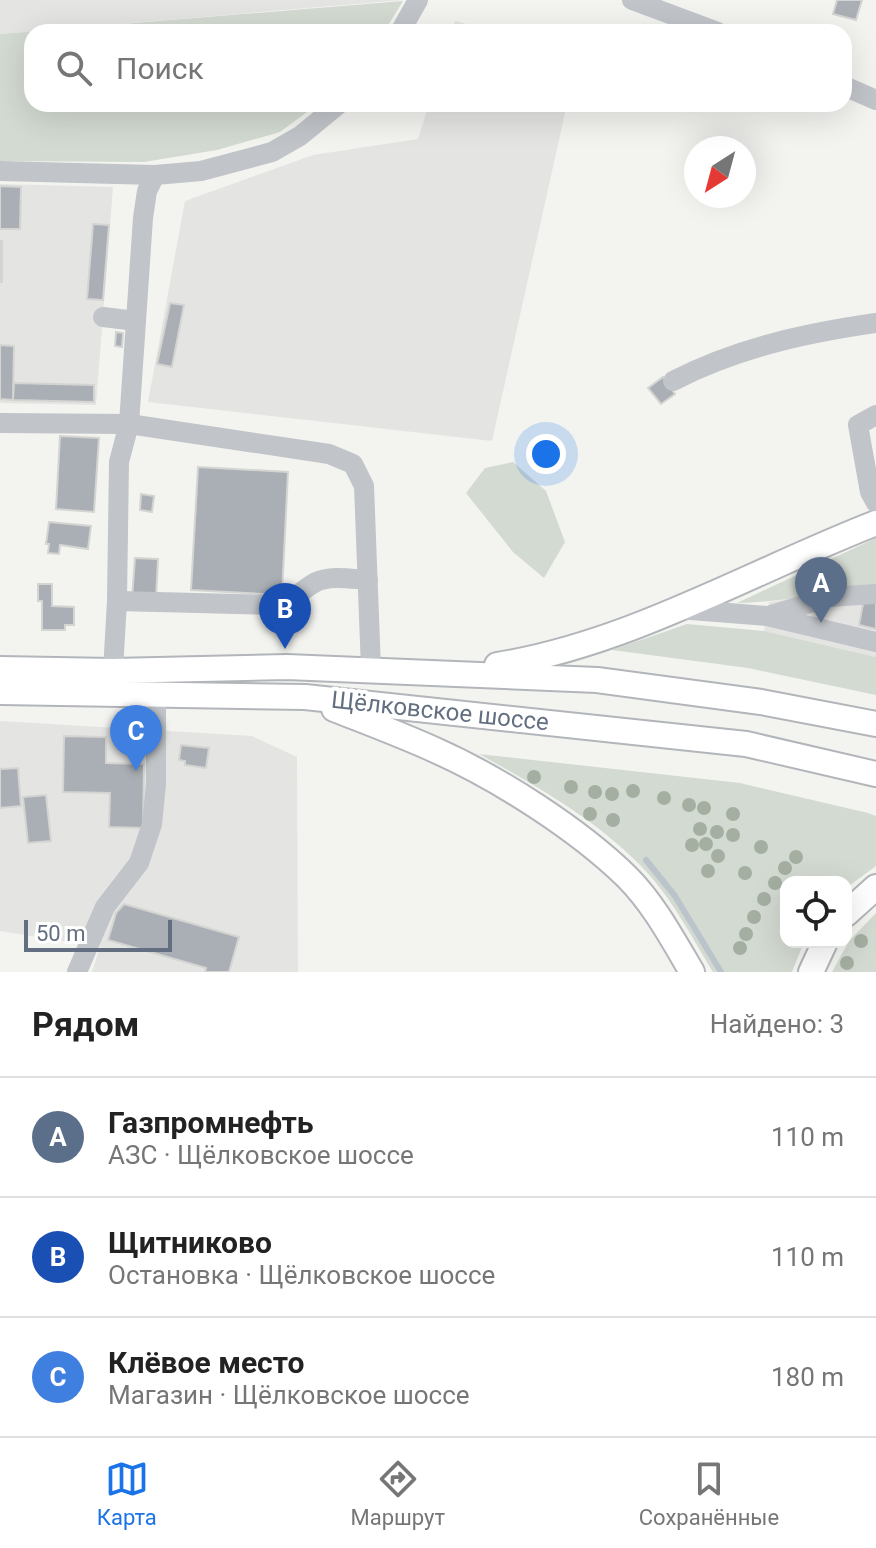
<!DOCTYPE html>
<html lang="ru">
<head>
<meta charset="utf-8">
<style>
  body { margin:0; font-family:Roboto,sans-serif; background:#f2f2f2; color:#222 }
  .controls { position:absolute; right:24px; bottom:24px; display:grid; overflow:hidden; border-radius:16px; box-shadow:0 8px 32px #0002 }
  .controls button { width:72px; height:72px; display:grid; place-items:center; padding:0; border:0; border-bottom:2px solid #e0e0e0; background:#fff; color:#222; font:40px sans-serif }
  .compass { position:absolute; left:684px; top:136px; width:72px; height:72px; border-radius:50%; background:#fff; box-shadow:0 8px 32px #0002; rotate:216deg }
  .scale { position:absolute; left:24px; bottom:20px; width:148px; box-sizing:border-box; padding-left:8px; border:4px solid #636f80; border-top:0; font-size:22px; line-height:28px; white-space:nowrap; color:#636f80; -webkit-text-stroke:6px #fff; paint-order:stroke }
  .you { position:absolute; left:546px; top:454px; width:28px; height:28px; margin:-20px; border:6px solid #fff; border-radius:50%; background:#1a73e8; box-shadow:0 0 0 12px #1a73e833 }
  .badge { display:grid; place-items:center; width:52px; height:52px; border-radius:50%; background:#1a73e8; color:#fff; font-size:26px; font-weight:700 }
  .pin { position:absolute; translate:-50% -66px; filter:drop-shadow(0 2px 4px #0008) }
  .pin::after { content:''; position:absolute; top:42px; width:28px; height:24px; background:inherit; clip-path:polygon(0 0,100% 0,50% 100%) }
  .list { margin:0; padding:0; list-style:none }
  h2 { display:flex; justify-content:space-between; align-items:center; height:104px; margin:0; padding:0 32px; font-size:34px }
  h2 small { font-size:26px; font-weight:400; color:#767676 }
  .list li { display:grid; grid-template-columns:52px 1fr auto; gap:24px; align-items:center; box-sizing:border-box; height:120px; padding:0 32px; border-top:2px solid #e0e0e0 }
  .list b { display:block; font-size:30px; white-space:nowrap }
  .list p { margin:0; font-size:26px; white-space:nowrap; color:#767676 }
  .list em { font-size:26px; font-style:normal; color:#767676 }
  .icon { flex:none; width:44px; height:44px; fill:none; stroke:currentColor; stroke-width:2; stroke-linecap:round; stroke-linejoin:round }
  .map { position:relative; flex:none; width:876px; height:972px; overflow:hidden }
  .search { position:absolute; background:#fff; box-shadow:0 8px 32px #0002; left:24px; right:24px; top:24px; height:88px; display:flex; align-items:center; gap:20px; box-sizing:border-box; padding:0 28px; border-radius:24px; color:#767676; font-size:30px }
  .sheet { height:464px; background:#fff }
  nav { display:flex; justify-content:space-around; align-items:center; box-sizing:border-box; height:112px; border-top:2px solid #e0e0e0; background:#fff; font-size:22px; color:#767676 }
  nav a { display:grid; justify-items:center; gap:4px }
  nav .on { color:#1a73e8 }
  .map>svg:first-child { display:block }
  .built { fill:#e4e4e3 }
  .green { fill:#d3dad1 }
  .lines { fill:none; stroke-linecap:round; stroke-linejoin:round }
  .stream { stroke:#bac4ca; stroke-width:6 }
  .building { fill:#aaafb5; stroke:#d4d5d2; stroke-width:2 }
  .major-casing { stroke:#b2b5ba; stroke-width:28 }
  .minor { stroke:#c1c4c8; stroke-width:20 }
  .major { stroke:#fff; stroke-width:24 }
  .tree { fill:#a4afa2 }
  .labels { text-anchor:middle; stroke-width:8; stroke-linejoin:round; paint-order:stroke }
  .street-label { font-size:24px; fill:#636f80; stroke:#fff }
</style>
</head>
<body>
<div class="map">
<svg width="876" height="972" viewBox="0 0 876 972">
  <rect width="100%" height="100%" fill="#f3f4f0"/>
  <g class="built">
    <path d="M0 0H403L0 34Z"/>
    <path d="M455 21 497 32H452Z"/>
    <path d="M429 104H567L492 441 148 402 185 201 313 155 418 139Z"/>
    <path d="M0 184 113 187 96 405 0 403Z"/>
    <path d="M876 588V657L764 631 769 602 836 591Z"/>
    <path d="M0 721 252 736 297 757 298 972H92L100 947 0 931Z"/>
  </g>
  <g class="green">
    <path d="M403 1 384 32H32V104H318L280 132 217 150 144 162 0 161V34Z"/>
    <path d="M513 462 546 491 565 542 544 578 513 552 466 493 485 468Z"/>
    <path d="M876 538V588C829 592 783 602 737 603Z"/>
    <path d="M687 624 764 631 876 657V695L748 668 612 650Z"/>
    <path d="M479 754 740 783 868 813 876 816V866L846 888V882H786V942H804L792 972H713C691 936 671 896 640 865 595 819 535 785 479 754Z"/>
    <path d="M876 913V972H832L849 941Z"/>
  </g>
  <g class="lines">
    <path class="stream" d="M646 860 675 896 721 972"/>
  </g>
  <g class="building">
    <path d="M837 0H862L856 20 833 14Z"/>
    <path d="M0 186 21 187 20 229H0Z"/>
    <path d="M93 224 109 225 103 300 87 299Z"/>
    <rect x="0" y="241" width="2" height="41"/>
    <path d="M170 303 184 305 172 367 157 364Z"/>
    <path d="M116 332 123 333 122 347 115 346Z"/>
    <path d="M0 345 14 346 13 400 0 399Z"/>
    <path d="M663 377 675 394 661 404 648 388Z"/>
    <path d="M14 383 94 385V402L13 400Z"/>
    <path d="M60 436 99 438 94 512 56 509Z"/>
    <path d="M198 467 288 472 282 595 191 590Z"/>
    <path d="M141 494 154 496 152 512 140 510Z"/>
    <path d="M49 522 91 526 88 549 60 545 59 554 48 553 49 544H46Z"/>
    <path d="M135 558 158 559 156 599 132 598Z"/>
    <path d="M38 584H52V606L74 607V625H65V630H42V601H38Z"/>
    <path d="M864 598 876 600V629L859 625Z"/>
    <path d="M64 736 106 737V763L144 764 143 828 109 827 110 793 63 792Z"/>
    <path d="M181 745 209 748 206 768 185 765V761L179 760Z"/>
    <path d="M18 768 21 806 0 808V769Z"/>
    <path d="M46 795 51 841 28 843 23 797Z"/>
    <path d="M124 904 239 937 229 972H205L206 968 108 940 116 913Z"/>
  </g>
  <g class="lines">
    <defs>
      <g id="major">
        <path d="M497 665C630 644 752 571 876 523"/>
        <path d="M0 669 113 671 287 667 597 680 761 702 876 724"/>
        <path d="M0 692 305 697 746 744 876 774"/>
        <path d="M334 709C367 722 402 735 435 750 498 778 578 829 627 877 654 904 673 940 692 972"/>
        <path d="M846 914 876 887"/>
        <path d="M811 972 825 942"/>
      </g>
    </defs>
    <use href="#major" class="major-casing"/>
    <g class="minor">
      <path d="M632 0 718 32"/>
      <path d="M400 32 418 0"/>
      <path d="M844 86 876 100"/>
      <path d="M0 171 155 175 201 171 272 152 300 136 339 104"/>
      <path d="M103 317 136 321"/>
      <path d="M673 381C737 348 806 333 876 323"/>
      <path d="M876 415 858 425 870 492 876 503"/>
      <path d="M0 423 129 424 329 454 353 464 364 486 371 669"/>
      <path d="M117 601 119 462 129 424 143 218 147 191 155 175"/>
      <path d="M678 609 767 616 876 642"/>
      <path d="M771 615 830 597 876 594"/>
      <path d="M113 671 117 601 278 605C296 600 302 589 316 582 331 575 351 579 368 580"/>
      <path d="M77 972 105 907 139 863 152 824 156 784V696"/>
    </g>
    <use href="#major" class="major"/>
  </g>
  <g class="tree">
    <circle cx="534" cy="777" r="7"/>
    <circle cx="571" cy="787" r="7"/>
    <circle cx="633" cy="791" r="7"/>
    <circle cx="595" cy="792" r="7"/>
    <circle cx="612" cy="794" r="7"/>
    <circle cx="664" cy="798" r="7"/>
    <circle cx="689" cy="805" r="7"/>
    <circle cx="704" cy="808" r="7"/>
    <circle cx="590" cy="814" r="7"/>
    <circle cx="733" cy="814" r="7"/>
    <circle cx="613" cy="820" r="7"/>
    <circle cx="700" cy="829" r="7"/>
    <circle cx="717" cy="832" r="7"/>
    <circle cx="733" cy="835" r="7"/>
    <circle cx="706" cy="844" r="7"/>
    <circle cx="692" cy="845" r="7"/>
    <circle cx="761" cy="847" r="7"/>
    <circle cx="718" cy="856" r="7"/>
    <circle cx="796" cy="857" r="7"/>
    <circle cx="785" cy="868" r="7"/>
    <circle cx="708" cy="871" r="7"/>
    <circle cx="745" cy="873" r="7"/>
    <circle cx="775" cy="883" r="7"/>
    <circle cx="764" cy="899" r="7"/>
    <circle cx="754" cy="917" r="7"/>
    <circle cx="746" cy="934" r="7"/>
    <circle cx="861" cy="941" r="7"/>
    <circle cx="740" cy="948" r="7"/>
    <circle cx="847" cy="963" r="7"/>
  </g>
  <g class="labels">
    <g class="street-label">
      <text transform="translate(440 711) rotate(6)" y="8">Щёлковское шоссе</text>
    </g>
  </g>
</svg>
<div class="controls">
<button><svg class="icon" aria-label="locate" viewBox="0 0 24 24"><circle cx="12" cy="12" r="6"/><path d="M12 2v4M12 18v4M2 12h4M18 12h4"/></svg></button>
</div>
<svg class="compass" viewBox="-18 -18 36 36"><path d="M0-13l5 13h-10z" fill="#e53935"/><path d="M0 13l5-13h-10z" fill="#767676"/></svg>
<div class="scale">50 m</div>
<div class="you"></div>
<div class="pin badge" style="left:821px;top:623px;background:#5c6f8a">A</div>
<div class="pin badge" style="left:285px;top:649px;background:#1a4fb4">B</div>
<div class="pin badge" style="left:136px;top:771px;background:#3f7fe0">C</div>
<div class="search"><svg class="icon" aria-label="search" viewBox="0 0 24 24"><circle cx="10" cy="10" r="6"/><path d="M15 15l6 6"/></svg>Поиск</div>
</div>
<section class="sheet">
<h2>Рядом<small>Найдено: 3</small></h2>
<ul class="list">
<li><span class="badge" style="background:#5c6f8a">A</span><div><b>Газпромнефть</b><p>АЗС · Щёлковское шоссе</p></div><em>110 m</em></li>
<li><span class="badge" style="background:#1a4fb4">B</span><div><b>Щитниково</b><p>Остановка · Щёлковское шоссе</p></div><em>110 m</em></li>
<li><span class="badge" style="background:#3f7fe0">C</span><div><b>Клёвое место</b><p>Магазин · Щёлковское шоссе</p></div><em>180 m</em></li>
</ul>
</section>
<nav>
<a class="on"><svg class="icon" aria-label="map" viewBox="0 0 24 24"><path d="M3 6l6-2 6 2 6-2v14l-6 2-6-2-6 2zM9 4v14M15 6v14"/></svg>Карта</a>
<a><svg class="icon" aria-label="directions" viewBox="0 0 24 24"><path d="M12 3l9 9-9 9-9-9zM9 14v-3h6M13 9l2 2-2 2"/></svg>Маршрут</a>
<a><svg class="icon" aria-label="saved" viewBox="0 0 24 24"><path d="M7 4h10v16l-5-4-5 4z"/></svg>Сохранённые</a>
</nav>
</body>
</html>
